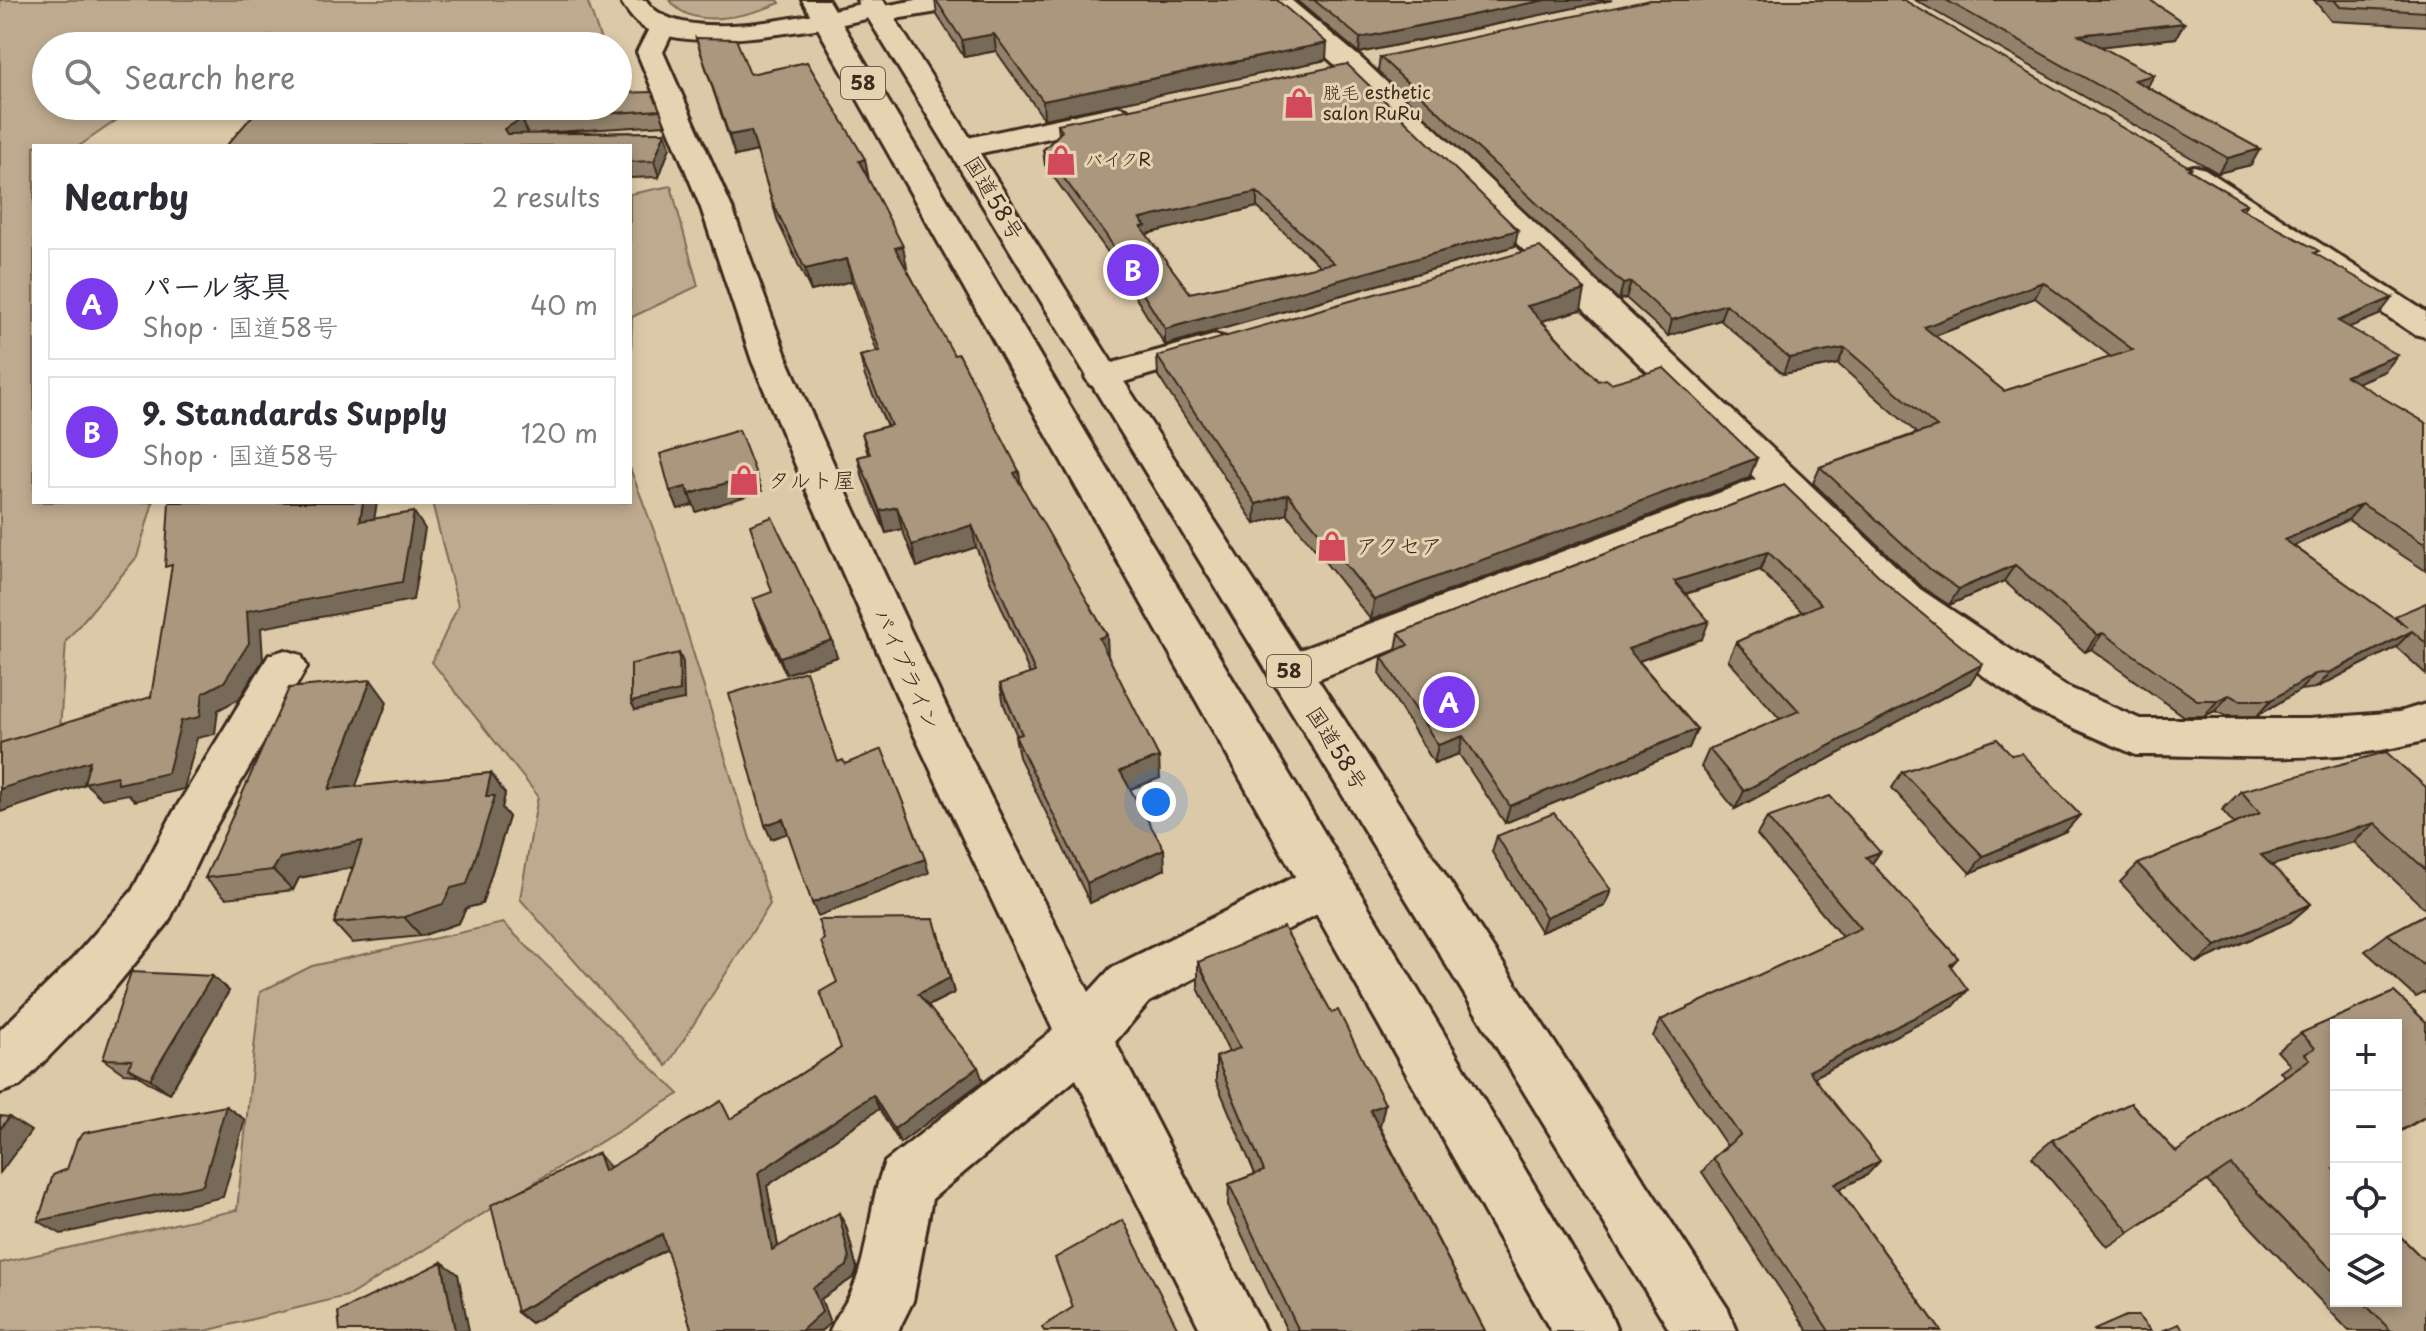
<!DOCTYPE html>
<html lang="en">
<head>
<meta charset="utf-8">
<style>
  body { margin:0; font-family:"Playpen Sans","Klee One",sans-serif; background:#f7f7f7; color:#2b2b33 }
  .controls { position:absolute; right:24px; bottom:24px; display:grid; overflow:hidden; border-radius:0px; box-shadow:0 4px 12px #0003 }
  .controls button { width:72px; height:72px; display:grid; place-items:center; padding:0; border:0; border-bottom:2px solid #e1e1e2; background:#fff; color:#2b2b33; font:40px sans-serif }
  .you { position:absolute; left:1156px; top:802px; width:28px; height:28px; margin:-20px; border:6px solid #fff; border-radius:50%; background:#1a73e8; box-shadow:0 0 0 12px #1a73e833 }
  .badge { display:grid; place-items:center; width:52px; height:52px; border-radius:50%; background:#7c3aed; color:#fff; font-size:26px; font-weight:700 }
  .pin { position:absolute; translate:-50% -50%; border:4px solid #fff; box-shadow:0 2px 8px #0006 }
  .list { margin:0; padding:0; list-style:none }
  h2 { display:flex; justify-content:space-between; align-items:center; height:104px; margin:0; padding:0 32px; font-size:34px }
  h2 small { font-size:26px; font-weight:400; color:#7c7c81 }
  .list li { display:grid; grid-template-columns:52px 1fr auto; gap:24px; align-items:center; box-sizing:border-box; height:112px; margin:0 16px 16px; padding:0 16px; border:2px solid #e1e1e2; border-radius:0px }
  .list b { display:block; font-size:30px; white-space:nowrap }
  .list p { margin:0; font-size:26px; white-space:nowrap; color:#7c7c81 }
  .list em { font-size:26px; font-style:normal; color:#7c7c81 }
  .icon { flex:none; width:44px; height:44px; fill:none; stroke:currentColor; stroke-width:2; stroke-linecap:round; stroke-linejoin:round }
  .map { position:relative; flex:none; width:2426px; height:1331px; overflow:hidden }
  .search { position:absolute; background:#fff; box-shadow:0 4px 12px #0003; left:32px; top:32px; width:600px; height:88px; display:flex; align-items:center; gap:20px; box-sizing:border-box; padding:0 28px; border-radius:44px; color:#7c7c81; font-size:30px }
  .panel { position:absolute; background:#fff; box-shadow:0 4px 12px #0003; left:32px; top:144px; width:600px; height:360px; border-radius:0px }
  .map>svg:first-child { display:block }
  .green { fill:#beab8f; stroke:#7c6a56; stroke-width:2 }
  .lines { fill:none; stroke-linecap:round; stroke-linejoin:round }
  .minor-casing { stroke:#3b2a1e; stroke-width:6 }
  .tertiary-casing { stroke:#3b2a1e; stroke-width:6 }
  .trunk-casing { stroke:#3b2a1e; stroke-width:6 }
  .minor { fill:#e6d3b1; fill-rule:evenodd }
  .tertiary { fill:#e6d3b1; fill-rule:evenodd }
  .trunk { fill:#e6d3b1; fill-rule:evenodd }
  .wall { fill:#92826c; stroke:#3b2a1e; stroke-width:2; fill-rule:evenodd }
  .shaded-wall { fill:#776a58; stroke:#3b2a1e; stroke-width:2 }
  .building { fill:#aa977e; stroke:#3b2a1e; stroke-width:2; fill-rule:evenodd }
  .labels { text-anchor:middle; stroke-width:6; stroke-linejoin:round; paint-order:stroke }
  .far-poi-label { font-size:18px; fill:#3b2a1e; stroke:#e6d3b1; text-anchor:start }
  .shield { fill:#e6d3b1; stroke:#6e5d4a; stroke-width:2 }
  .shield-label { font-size:20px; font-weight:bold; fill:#3b2a1e }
  .street-label { font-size:22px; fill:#3b2a1e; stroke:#e6d3b1 }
  .poi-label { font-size:22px; fill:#3b2a1e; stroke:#e6d3b1; text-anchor:start }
</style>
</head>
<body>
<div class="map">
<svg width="2426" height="1331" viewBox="0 0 2426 1331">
  <rect width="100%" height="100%" fill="#dcc9a8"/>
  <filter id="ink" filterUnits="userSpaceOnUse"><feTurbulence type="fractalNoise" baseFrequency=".0125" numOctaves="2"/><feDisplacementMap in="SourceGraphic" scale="16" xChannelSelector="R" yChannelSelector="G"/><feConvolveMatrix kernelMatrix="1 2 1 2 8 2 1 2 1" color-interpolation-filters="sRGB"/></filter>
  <g filter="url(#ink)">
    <g class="green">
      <path d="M0 0H587L603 46H254L271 35 246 46H46V106H234L133 109 79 146H34V502H153L137 557 66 641 60 730 0 749Z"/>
      <path d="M670 0H778L780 3C750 15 691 32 670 0Z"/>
      <path d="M671 186 698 286 632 317 630 391V194Z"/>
      <path d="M630 468 664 557 770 904 667 1066 520 899 538 796 432 662 458 606 432 502H630Z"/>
      <path d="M503 923 679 1094 350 1295 205 1331H0V1263L237 1210 260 992 312 966Z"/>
    </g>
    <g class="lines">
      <defs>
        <g id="minor">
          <path d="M916 0H975L962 8 877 22 864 14 868 9Z"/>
          <path d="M1263 0H1291L1362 59 1920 589 2065 686 2140 719H2309L2399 712 2426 704V740C2338 766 2228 755 2136 755L2033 710 1890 611 1777 500 1305 684 1289 689 1273 684 1267 672 1273 660 1756 479 1342 71Z"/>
          <path d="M662 19 675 27 663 52 732 208 788 361 843 485 957 730 1089 992 1111 968 1310 869 1328 862 1346 869 1353 884 1346 899 1149 1002 1115 1042 1265 1331H1201L1076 1079 932 1199 913 1301 898 1331H830C836 1315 848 1302 854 1286 870 1247 869 1202 885 1162L1053 1030 912 730 804 485 752 361 701 208 637 52 653 21Z"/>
          <path d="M1117 106 1127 109 1131 115 1127 121 963 157 953 154 948 148 953 142 963 139Z"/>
          <path d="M2194 166 2205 169 2426 312V337L2414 334 2183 181 2179 175 2183 169Z"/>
          <path d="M1215 335 1227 338 1232 345 1227 352 1103 388 1090 385 1085 377 1090 369Z"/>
          <path d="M285 650 301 655 307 667 208 839 168 923 107 997 20 1086 0 1093V1030L69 963 132 891 173 813 269 655Z"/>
        </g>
        <path id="tertiary" d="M620 0H646C678 51 824 11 875 1L888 9C877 25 731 41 705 40 687 40 668 37 650 31 636 25 628 13 620 0Z"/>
        <g id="trunk">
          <path d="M802 0H828L1608 1309 1617 1331H1551Z"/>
          <path d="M857 0H883L1121 377 1728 1309 1737 1331H1670Z"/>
        </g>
      </defs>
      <use href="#minor" class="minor-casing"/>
      <use href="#tertiary" class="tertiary-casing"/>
      <use href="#trunk" class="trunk-casing"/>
      <use href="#minor" class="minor"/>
      <use href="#tertiary" class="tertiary"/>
      <use href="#trunk" class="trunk"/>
    </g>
    <g class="wall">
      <path d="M935 0H1277L1326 60 1044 119 996 51 964 57 937 15Z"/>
      <path d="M1296 0H1612L1359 53Z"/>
      <path d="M1915 0H2150L2184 23 2176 38 2101 46 2148 87 2251 165 2218 173Z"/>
      <path d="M2314 0H2426V26L2331 21Z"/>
      <path d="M696 38 750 74 869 180 906 267 1021 485 1108 657 1160 778 1130 789 1165 869 1090 903 1019 757 1015 736H1017L1004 705 1000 684 1030 674 976 547 917 567 902 529 886 533 863 479 858 457 868 455 862 433 887 426 865 377 860 356 877 352 852 281 811 291 778 222 757 151 735 156Z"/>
      <path d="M1380 57 2191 168 2190 170 2247 204 2243 209 2317 255 2379 315 2349 327 2385 371 2357 383 2426 423V571L2348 520 2294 546 2394 618 2426 603V674L2396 647 2316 688 2300 690 2257 716H2226L2215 711 2204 716H2183L2091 649 2085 652 2004 581 1949 605 1922 587 1813 483 1820 467 1917 433 1838 364 1783 374 1720 320 1668 336 1626 298 1619 300 1378 72ZM2035 298 2111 357 2004 391 1935 336Z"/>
      <path d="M261 106H421L423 110H660L665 125 539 133 665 132 670 147 659 177 630 178V146Z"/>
      <path d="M1058 124 1515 246 1165 345 1107 251 1045 165 1043 150 1059 135ZM1257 207 1320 266 1190 293 1146 234Z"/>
      <path d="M1581 310 1542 321 1598 381 1611 383 1757 458 1749 478 1371 620 1287 514 1255 524 1158 376 1157 356Z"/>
      <path d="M1784 485 1970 683 1735 809 1701 767 1709 749 1780 719 1728 660 1736 642 1802 612 1760 570 1686 594 1702 639 1639 661 1697 729 1689 748 1505 823 1459 754 1434 763 1380 675 1382 657 1396 650 1399 633Z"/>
      <path d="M753 599 837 657 786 674 759 616Z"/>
      <path d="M387 702 355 787 491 773 505 794 502 808 509 817 482 904 466 908 459 923 421 936 352 943 334 923 353 867 299 878 293 890 226 898 205 878Z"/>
      <path d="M1902 772 2066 831 1970 873 1892 788Z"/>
      <path d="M2426 787V910L2354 842 2271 865 2311 904 2290 922 2196 963 2120 882 2138 864 2234 824 2222 810 2241 791Z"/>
      <path d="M1767 818 1880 852 1872 864 1958 958 1951 966 1954 1006 1814 1077 1867 1175 1839 1189 1941 1331H1808L1702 1172 1713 1158 1727 1146 1653 1036 1661 1020 1842 937 1757 835Z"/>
      <path d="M1497 836 1611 890 1605 906 1541 932 1492 852Z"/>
      <path d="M2426 914V992L2416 997 2365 951 2388 934Z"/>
      <path d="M939 934 954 993 928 1006 983 1081 900 1143 879 1109 767 1186 778 1247 846 1226 857 1269 854 1277 821 1299 830 1323 821 1331H692L667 1249 531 1323 517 1312 609 1166 610 1167 732 1118 841 1048Z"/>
      <path d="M1198 962 1380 1127 1485 1331H1287L1228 1205 1229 1184 1255 1174 1216 1081V1057L1229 1052 1198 988Z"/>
      <path d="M212 976 229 991 170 1093 148 1082 136 1074 123 1073 103 1059Z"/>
      <path d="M2394 992 2426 1022V1117L2396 1134V1025H2336V1168L2333 1170 2336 1172V1301H2396V1232L2424 1260 2426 1259V1331H2349L2207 1181 2107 1247 2032 1157 2052 1140 2131 1103 2176 1152 2285 1076 2280 1072 2290 1065 2277 1051 2301 1033Z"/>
    </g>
    <g class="shaded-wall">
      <path d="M1545 0H1612L1359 53 1360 38Z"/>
      <path d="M2184 23 2176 38 2072 50 2079 35Z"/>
      <path d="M994 34 996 51 964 57 962 40Z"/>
      <path d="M1327 43 1326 60 1044 119 1043 101Z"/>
      <path d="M2154 75 2146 90 2134 80Z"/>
      <path d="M412 106H421L424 112 410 110Z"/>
      <path d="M522 119 528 134 511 144 504 129Z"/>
      <path d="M751 131 757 151 735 156 729 135Z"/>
      <path d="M665 132 670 147 659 177 654 161Z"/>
      <path d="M2260 149 2251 165 2218 173 2228 158Z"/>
      <path d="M865 159 869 180 859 161Z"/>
      <path d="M1257 192V207L1146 234 1142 243 1140 219Z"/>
      <path d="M1518 230 1515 246 1165 345V329Z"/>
      <path d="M903 246 907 267 900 269 895 248Z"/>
      <path d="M847 259 852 281 811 291 805 269Z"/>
      <path d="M1631 282 1626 298 1619 300 1623 284Z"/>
      <path d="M2043 282 2035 298 1916 343 1924 327Z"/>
      <path d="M1585 290 1581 310 1523 326 1527 306Z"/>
      <path d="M2392 298 2379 315 2326 337 2338 321Z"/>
      <path d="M1726 304 1720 320 1668 336 1672 320Z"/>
      <path d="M1845 348 1838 364 1783 374 1789 358Z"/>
      <path d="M2398 355 2385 371 2333 393 2346 376Z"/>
      <path d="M1757 458 1749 478 1371 620 1374 600Z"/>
      <path d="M1019 471 1022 493 1014 473Z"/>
      <path d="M756 474 762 491 696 512 690 494Z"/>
      <path d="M686 487 693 505 678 509 670 491Z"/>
      <path d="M1288 494 1287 514 1255 524 1256 504Z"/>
      <path d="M363 502H377L371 539 360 521Z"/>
      <path d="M2362 504 2348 520 2272 556 2285 540Z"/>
      <path d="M897 507 902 529 886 533 880 511Z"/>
      <path d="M414 512 425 529 413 600 261 628 263 660 239 699 218 710 215 734 197 738 184 789 135 801 128 794 102 799 86 784 0 812V789L181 721 203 693 247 611Z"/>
      <path d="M972 525 976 547 917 567 912 545Z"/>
      <path d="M1768 552 1760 570 1668 599 1674 581Z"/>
      <path d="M2015 565 2004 581 1949 605 1959 589Z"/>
      <path d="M1709 621 1702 639 1621 667 1628 649Z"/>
      <path d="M2412 631 2396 647 2316 688 2331 672Z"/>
      <path d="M2103 633 2091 649 2085 652 2097 635Z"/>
      <path d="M1107 635 1108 657 1099 638Z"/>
      <path d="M832 640 837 657 786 674 780 657Z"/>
      <path d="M679 653 683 662 684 700 635 710 631 702Z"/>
      <path d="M1983 664 1970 683 1735 809 1744 791Z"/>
      <path d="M2315 674 2300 690 2257 716 2271 700Z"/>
      <path d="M371 680 387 702 347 810 329 789Z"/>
      <path d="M2229 695 2215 711 2204 716 2218 700Z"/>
      <path d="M1697 729 1689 748 1505 823 1510 806Z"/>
      <path d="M1463 736 1459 754 1434 763 1438 745Z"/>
      <path d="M1159 757 1160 778 1122 792 1120 771Z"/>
      <path d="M491 773 505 794 502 808 509 817 482 904 466 908 459 923 421 936 404 917 486 796Z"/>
      <path d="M2080 815 2066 831 1970 873 1983 856Z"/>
      <path d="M783 819 789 833 771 839 765 825Z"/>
      <path d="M2375 823 2354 842 2241 874 2261 855Z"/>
      <path d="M362 841 379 862 299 878 293 890 273 870 280 858Z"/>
      <path d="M1164 849 1165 869 1090 903 1087 883Z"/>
      <path d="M1880 852 1868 869 1866 857Z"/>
      <path d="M925 859 929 873 818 916 812 903Z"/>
      <path d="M1611 890 1605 906 1541 932 1546 917Z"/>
      <path d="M2311 904 2290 922 2196 963 2216 946Z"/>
      <path d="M939 934 954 993 923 1008 918 994Z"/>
      <path d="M212 976 229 991 170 1093 150 1079Z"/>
      <path d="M1968 990 1954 1006 1797 1086 1809 1071Z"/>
      <path d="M978 1067 983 1081 900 1143 894 1129Z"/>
      <path d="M873 1095 879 1109 767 1186 781 1262 772 1250 758 1173Z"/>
      <path d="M1385 1104 1380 1127 1365 1133 1370 1110Z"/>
      <path d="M226 1106 245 1120 223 1197 61 1234 38 1221Z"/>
      <path d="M9 1117 31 1131 0 1173V1129Z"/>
      <path d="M598 1153 609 1166 615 1184 604 1171Z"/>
      <path d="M1880 1161 1867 1175 1822 1198 1835 1184Z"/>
      <path d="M839 1213 846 1226 857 1269 854 1277 821 1299 830 1323 821 1331H801L813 1288Z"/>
      <path d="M662 1234 673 1246 531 1323 517 1312Z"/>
      <path d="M442 1262 458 1274 469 1331H455Z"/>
    </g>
    <g class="building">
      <path d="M936 0H1277L1327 43 1043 101 994 34 962 40Z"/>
      <path d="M1314 0H1545L1360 38Z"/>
      <path d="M1650 0H1904L2191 168 2188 169 2247 204 2238 207 2314 248 2319 251 2314 253 2392 298 2338 321 2398 355 2346 376 2426 423V545L2362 504 2285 540 2407 627 2395 616 2426 603V643L2412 631 2331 672 2315 674 2271 700H2240L2229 695 2218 700H2197L2103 633 2097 635 2015 565 1959 589 1931 570 1820 467 1937 427 1845 348 1789 358 1726 304 1672 320 1631 282 1623 284 1380 57ZM2043 282 2133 350 2004 391 1924 327Z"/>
      <path d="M1946 0H2150L2184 23 2079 35 2154 75 2134 80 2260 149 2228 158Z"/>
      <path d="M2334 0H2426V12L2340 7Z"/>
      <path d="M696 38 736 39 750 74 807 62 865 159 859 161 903 246 895 248 954 355 959 354 1019 471 1014 473 1107 635 1099 638 1159 757 1120 771 1164 849 1087 883 1015 736 1022 734 1000 684 1035 672 972 525 912 545 897 507 880 511 858 457 870 454 862 433 891 425 860 356 880 351 847 259 805 269 772 201 751 131 729 135Z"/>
      <path d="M1347 64 1518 230 1165 329 1106 235 1043 150 1062 131 1058 124ZM1257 192 1334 263 1190 293 1141 227 1146 226 1140 219Z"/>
      <path d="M652 92 660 110 522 119 504 129 507 134 665 132 654 161 630 162V146H226L261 106H412L410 110 489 106H618V93Z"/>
      <path d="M1540 247 1585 290 1527 306 1598 381 1606 379 1611 383 1664 368 1757 458 1374 600 1288 494 1256 504 1157 356Z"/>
      <path d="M739 430 756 474 690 494 686 487 670 491 660 454Z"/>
      <path d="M1784 485 1898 594 1983 664 1744 791 1709 749 1799 711 1736 642 1821 604 1768 552 1674 581 1709 621 1628 649 1697 729 1510 806 1463 736 1438 745 1382 657 1408 645 1399 633Z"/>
      <path d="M169 502H363L360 521 414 512 402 582 247 611 249 643 224 682 203 693 200 717 181 721 168 773 118 784 117 776 84 783 90 761 0 789V743L151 697 172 565 165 567Z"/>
      <path d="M772 517 832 640 780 657 753 599 772 592 750 525Z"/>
      <path d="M679 653 680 691 631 702V664Z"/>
      <path d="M806 671 838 762 843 760 845 764 882 749 925 859 812 903 783 819 765 825 729 694Z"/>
      <path d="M371 680 329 789 491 773 486 796H495L467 884 451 888 443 904 404 917 334 923 362 841 280 858 273 870 205 878 289 688Z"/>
      <path d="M1997 739 2012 755 2021 753 2080 815 1983 856 1902 772Z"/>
      <path d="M2386 752 2426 787V870L2375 823 2261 855 2311 904 2216 946 2138 864 2260 813 2241 791Z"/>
      <path d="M1830 796 1880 852 1866 857 1958 958 1950 965 1968 990 1809 1071 1880 1161 1835 1184 1941 1331H1829L1713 1158 1740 1135 1661 1020 1861 928 1767 818Z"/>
      <path d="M1554 813 1611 890 1546 917 1497 836Z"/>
      <path d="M2426 914V967L2388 934Z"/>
      <path d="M934 919 950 978 918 994 978 1067 894 1129 873 1095 758 1173 772 1250 839 1213 849 1258 847 1266 813 1288 822 1312 801 1331H692L662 1234 517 1312 491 1205 598 1153 604 1171 721 1101 730 1119 841 1048 820 992 837 982 821 942 824 939 818 920Z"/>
      <path d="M1284 927 1332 1013 1338 1010 1385 1104 1370 1110 1485 1331H1299L1229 1184 1264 1171 1216 1057 1240 1048 1198 962Z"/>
      <path d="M131 972 212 976 150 1079 128 1068 132 1060 103 1059Z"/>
      <path d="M2394 992 2426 1022V1116L2396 1133V1025H2336V1167L2333 1169 2336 1172V1274L2231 1165 2129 1232 2052 1140 2131 1103 2176 1152 2310 1059 2305 1054 2315 1048 2301 1033Z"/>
      <path d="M226 1106 203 1185 38 1221 53 1175 67 1169 77 1140 84 1133Z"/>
      <path d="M0 1116 9 1117 0 1129Z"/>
      <path d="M1123 1220 1179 1331H1044L1042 1327 1073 1307 1055 1258Z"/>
      <path d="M2396 1232 2426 1262V1331H2391L2362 1301H2396Z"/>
      <path d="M442 1262 455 1331H340L338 1312Z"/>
      <path d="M2126 1316H2138L2151 1331H2095L2094 1330Z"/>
      <path d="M2179 1324 2184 1331H2162Z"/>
    </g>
  </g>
  <defs>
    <symbol id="shop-bare" viewBox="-9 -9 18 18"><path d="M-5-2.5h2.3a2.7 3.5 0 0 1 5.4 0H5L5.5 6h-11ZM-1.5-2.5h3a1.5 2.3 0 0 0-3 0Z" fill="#d1495b" stroke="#e6d3b1" stroke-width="2.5" paint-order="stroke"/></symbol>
  </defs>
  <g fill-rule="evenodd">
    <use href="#shop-bare" x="1277" y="81" width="44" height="44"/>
    <use href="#shop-bare" x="1039" y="138" width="44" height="44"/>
    <use href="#shop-bare" x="722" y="458" width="44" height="44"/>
    <use href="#shop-bare" x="1310" y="524" width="44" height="44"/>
  </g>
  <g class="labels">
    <g class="far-poi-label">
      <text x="1323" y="99">脱毛 esthetic<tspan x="1323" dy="21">salon RuRu</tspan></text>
      <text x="1085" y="166">バイクR</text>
    </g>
    <g class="shield">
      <rect x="841" y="67" width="44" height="32" rx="6"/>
      <rect x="1267" y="655" width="44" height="32" rx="6"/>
    </g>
    <g class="shield-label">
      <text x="863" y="90">58</text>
      <text x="1289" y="678">58</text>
    </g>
    <g class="street-label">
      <text transform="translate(994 198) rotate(59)" y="8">国道58号</text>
      <text transform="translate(907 669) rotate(66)" y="8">パイプライン</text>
      <text transform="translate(1337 748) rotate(58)" y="8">国道58号</text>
    </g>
    <g class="poi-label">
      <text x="768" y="488">タルト屋</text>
      <text x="1356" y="554">アクセア</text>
    </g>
  </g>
</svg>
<div class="controls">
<button>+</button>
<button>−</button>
<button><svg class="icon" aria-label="locate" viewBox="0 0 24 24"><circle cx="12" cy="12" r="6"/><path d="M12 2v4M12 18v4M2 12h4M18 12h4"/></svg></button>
<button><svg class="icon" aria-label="layers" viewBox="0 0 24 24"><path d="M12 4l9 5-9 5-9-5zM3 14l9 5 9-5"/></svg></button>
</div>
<div class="you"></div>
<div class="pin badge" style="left:1449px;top:702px">A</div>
<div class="pin badge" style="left:1133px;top:270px">B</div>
<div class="search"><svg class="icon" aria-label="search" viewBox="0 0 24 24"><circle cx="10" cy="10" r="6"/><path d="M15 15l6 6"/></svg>Search here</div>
<section class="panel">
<h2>Nearby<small>2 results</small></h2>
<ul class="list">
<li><span class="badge">A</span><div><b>パール家具</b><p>Shop · 国道58号</p></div><em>40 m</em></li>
<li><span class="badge">B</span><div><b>9. Standards Supply</b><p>Shop · 国道58号</p></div><em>120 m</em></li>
</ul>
</section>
</div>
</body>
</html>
